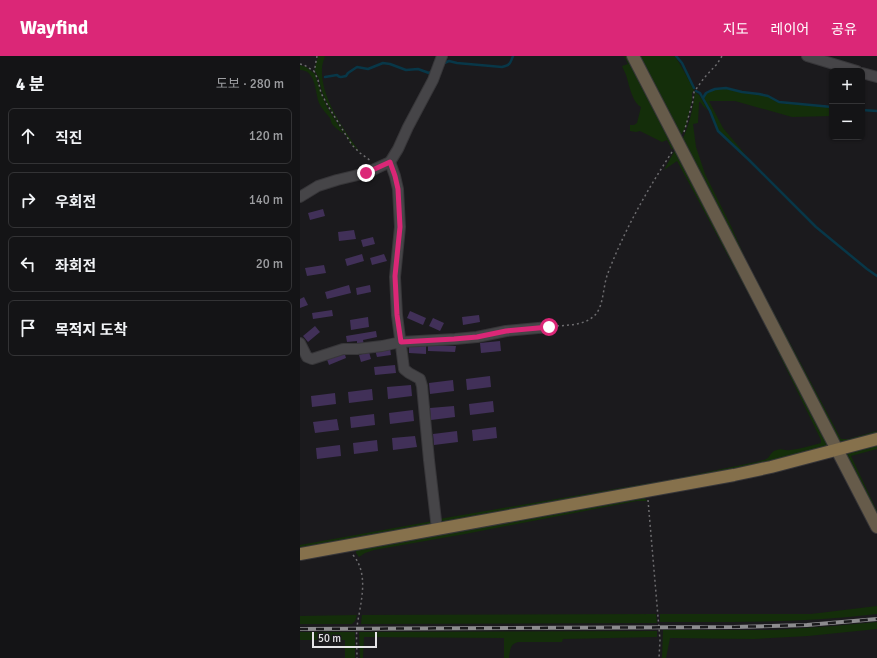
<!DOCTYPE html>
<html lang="ko">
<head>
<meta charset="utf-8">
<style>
  body { margin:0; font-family:Signika,"Noto Sans KR",sans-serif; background:#212123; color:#f1f3f6 }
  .controls { position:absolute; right:12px; top:12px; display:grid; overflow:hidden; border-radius:6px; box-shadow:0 1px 3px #0004 }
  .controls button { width:36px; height:36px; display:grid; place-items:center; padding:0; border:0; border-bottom:1px solid #333335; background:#141416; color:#f1f3f6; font:20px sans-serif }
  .scale { position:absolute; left:12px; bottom:10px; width:65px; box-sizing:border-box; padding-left:4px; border:2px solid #e4e3e6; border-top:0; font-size:11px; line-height:14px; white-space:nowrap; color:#e4e3e6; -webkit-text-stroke:3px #1b1a1d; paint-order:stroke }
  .stop { position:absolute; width:12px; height:12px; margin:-9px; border:3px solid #db2777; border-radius:50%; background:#fff }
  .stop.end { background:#db2777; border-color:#fff; box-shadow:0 1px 4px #0008 }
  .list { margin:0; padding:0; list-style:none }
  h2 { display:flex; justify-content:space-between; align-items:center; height:52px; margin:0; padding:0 16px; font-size:17px }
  h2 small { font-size:13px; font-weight:400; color:#9d9ea1 }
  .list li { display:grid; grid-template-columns:26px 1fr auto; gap:12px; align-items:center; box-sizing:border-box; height:56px; margin:0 8px 8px; padding:0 8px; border:1px solid #333335; border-radius:6px }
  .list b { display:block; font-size:15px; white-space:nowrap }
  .list em { font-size:13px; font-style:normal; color:#9d9ea1 }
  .icon { flex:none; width:22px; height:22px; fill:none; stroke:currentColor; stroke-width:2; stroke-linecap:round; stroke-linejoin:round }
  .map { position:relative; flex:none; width:577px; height:602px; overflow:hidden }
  header { display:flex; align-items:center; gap:24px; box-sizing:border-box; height:56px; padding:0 20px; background:#db2777; color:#fff }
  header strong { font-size:19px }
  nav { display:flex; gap:22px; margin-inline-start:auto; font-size:14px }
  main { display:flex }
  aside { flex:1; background:#141416 }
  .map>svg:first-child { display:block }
  .green { fill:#142e0a }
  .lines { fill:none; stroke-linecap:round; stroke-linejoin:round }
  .stream { stroke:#083748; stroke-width:2.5 }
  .building { fill:#413058 }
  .minor-casing { stroke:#373639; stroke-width:12 }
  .secondary-casing { stroke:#373639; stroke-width:14 }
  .primary-casing { stroke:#373639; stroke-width:14 }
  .path { stroke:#6d6c6f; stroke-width:1.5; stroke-dasharray:2 3; stroke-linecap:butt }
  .minor { stroke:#464548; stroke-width:10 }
  .secondary { stroke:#665b4a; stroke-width:12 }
  .primary { stroke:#86714c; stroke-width:12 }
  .rail-casing { stroke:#8c8b8e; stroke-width:4 }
  .rail { stroke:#1b1a1d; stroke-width:2.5; stroke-dasharray:8; stroke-linecap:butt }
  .route { stroke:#db2777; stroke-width:5 }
</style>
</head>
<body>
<header>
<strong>Wayfind</strong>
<nav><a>지도</a><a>레이어</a><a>공유</a></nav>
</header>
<main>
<aside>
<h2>4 분<small>도보 · 280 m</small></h2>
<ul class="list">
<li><svg class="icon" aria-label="ahead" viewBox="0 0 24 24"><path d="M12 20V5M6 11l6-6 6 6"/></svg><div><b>직진</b></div><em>120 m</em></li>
<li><svg class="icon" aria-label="right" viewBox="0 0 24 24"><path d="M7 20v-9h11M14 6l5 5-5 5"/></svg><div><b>우회전</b></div><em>140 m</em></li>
<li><svg class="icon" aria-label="left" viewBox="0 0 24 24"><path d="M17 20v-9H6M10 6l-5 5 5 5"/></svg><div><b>좌회전</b></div><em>20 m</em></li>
<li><svg class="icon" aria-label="arrive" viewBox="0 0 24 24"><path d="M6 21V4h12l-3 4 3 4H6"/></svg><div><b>목적지 도착</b></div></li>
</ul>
</aside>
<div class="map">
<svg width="577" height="602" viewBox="0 0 577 602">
  <rect width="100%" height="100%" fill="#1b1a1d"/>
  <g class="green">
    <path d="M18 0H25C24 4 22 8 22 12 20 40 44 75 60 96L52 89 28 49 22 36 19 23 15 15V11Z"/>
    <path d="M324 0H329L375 89 372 94 367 84 362 86 340 75 336 76 330 75V69H334L337 67 341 51C332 46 329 28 326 19 325 16 323 13 322 10L328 8Z"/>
    <path d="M336 0H375L385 17 394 34 392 37V44L386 70 382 78 380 83Z"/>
    <path d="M0 9 6 11 15 18 21 37 27 51 44 78C40 75 35 72 32 68 31 66 31 64 30 62 26 57 21 52 19 47 15 36 16 14 0 14Z"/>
    <path d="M420 32C427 32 434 35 442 36 451 37 460 37 468 41 472 43 475 45 479 47L532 51V60L492 61 435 45H409L423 72 440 92 449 104 418 75 410 54 404 43 406 37Z"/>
    <path d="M395 36 399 39 409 55 404 51 400 46H399L398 67 393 68 396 91 405 118 431 170 447 206 541 383H548L577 375V380L544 388 539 386 381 86C389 71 393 53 395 36Z"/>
    <path d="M375 94 529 390 466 407 423 416 142 467 140 466 139 463 373 423 456 406C460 405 465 404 468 402 471 398 472 395 477 394 482 392 485 395 490 394 500 393 510 390 521 387V384L462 263 377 105 364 114Z"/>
    <path d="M577 387V393L551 400 577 455V464L546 401 547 397 552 394Z"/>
    <path d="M344 441 347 445H337L165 478 74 494 65 497 59 501 56 497V495L58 492Z"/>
    <path d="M133 465V468L0 494V489Z"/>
    <path d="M577 550V558C505 567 433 566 360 566V558H511Z"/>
    <path d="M356 558 357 567 61 568 62 559Z"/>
    <path d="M57 559 55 565 52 568H0V560Z"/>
    <path d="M577 566V573L508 580 454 583 370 582 366 602H362L363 574H474L534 570Z"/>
    <path d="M357 575V581L263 583 262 586H218C210 588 210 594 209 602H204V582L64 581 63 602H60L59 576Z"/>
    <path d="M0 576H55V602H45V584H0Z"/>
  </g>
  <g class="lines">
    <g class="stream">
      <path d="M376 0 382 7 394 32"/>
      <path d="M142 8 149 5 157 7 202 11C210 9 210 8 213 0"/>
      <path d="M25 21 37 19C40 22 42 21 46 20L48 17 57 11 68 13 83 7 90 8 106 14 118 13 129 17 132 15"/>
      <path d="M396 35 400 37 410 55 418 75 449 104 516 171 567 213 577 220"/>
      <path d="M403 42 406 37 410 35 415 33 426 32 442 36 459 38 468 40 479 46 532 51"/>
      <path d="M562 54 577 55"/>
    </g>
  </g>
  <g class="building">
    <path d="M23 153 25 160 10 164 8 157Z"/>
    <path d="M54 174 56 183 39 185 38 176Z"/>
    <path d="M73 181 75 188 63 191 61 184Z"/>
    <path d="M62 198 64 205 47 210 45 203Z"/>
    <path d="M84 198 87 205 72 209 70 202Z"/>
    <path d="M24 209 26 217 7 220 5 212Z"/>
    <path d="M49 229 51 237 27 243 25 236Z"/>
    <path d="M70 229 71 236 57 239 56 232Z"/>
    <path d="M4 241 8 249 0 252V243Z"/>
    <path d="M32 254 33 260 13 263 12 257Z"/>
    <path d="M110 255 126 262 123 269 107 262Z"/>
    <path d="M179 259 180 266 163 269 162 261Z"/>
    <path d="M68 261 69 271 51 274 50 264Z"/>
    <path d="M133 262 144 267 140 275 129 270Z"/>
    <path d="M15 270 20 276 8 286 3 280Z"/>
    <path d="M76 275 77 281 63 284 64 289 57 290V285L47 286 46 280Z"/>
    <path d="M200 285 201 295 181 297 180 287Z"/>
    <path d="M109 288 126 289V298L109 297Z"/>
    <path d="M128 289 156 290 155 296 128 295Z"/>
    <path d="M90 292 91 299 77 301 75 294Z"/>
    <path d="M44 295 46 302 29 309 26 301Z"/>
    <path d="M69 296 71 303 61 306 59 299Z"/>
    <path d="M95 309 96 317 75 319 74 311Z"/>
    <path d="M190 320 191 331 167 334 166 323Z"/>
    <path d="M153 324 154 335 130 338 129 327Z"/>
    <path d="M111 329 112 340 88 343 87 331Z"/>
    <path d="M72 333 73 344 49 347 48 336Z"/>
    <path d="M35 337 36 348 12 351 11 340Z"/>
    <path d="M193 345 194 356 170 359 169 348Z"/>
    <path d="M154 350 155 361 131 364 130 352Z"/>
    <path d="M113 354 114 365 90 368 89 357Z"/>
    <path d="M74 358 75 369 51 372 50 361Z"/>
    <path d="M37 363 39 374 15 377 13 366Z"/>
    <path d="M196 371 197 382 173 385 172 374Z"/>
    <path d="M157 375 158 386 134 389 133 378Z"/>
    <path d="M115 380 117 391 93 394 92 382Z"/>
    <path d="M77 384 78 395 54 398 53 387Z"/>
    <path d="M40 389 41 400 17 403 16 392Z"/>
  </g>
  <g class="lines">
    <defs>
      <g id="minor">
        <path d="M507 0 557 15"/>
        <path d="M562 17 577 21"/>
        <path d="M90 106 95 120 98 133 100 171 95 221 97 259 104 313 109 317 120 323 122 330 129 404 137 473"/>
        <path d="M0 141 18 130 37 124 66 117 90 106 98 93 108 71 133 24 142 0"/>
        <path d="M0 287 7 301 12 303 43 293H57L82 290 101 286 155 283 177 281 206 275 249 271"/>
      </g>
      <path id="secondary" d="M333 0 577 471"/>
      <path id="primary" d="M0 498 434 419 471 411 577 383"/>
    </defs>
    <use href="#minor" class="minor-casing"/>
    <use href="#secondary" class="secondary-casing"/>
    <use href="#primary" class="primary-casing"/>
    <g class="path">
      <path d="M17 0 15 11 14 15 18 24 21 37 28 50 52 89 60 97 71 105"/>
      <path d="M0 8 4 9 14 15"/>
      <path d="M384 76 393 45 394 36 404 22 417 8 422 0"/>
      <path d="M257 270C271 269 286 269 296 258 304 248 303 229 308 217 324 175 347 134 372 96"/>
      <path d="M348 444 360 584 359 602"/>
      <path d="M53 499C70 519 60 548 57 571 56 581 57 592 57 602"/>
    </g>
    <use href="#minor" class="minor"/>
    <use href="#secondary" class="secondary"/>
    <use href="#primary" class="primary"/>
    <defs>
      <path id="rail" d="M0 573 434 571 507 569 577 563"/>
    </defs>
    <use href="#rail" class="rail-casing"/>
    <use href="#rail" class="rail"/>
  </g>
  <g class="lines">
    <path class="route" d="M66 117 90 106 95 120 98 133 100 171 95 220 97 259 101 286 154 283 177 281 206 275 249 271"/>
  </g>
</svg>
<div class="controls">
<button>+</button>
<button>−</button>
</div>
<div class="scale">50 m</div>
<div class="stop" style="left:249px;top:271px"></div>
<div class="stop end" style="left:66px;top:117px"></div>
</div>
</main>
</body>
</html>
